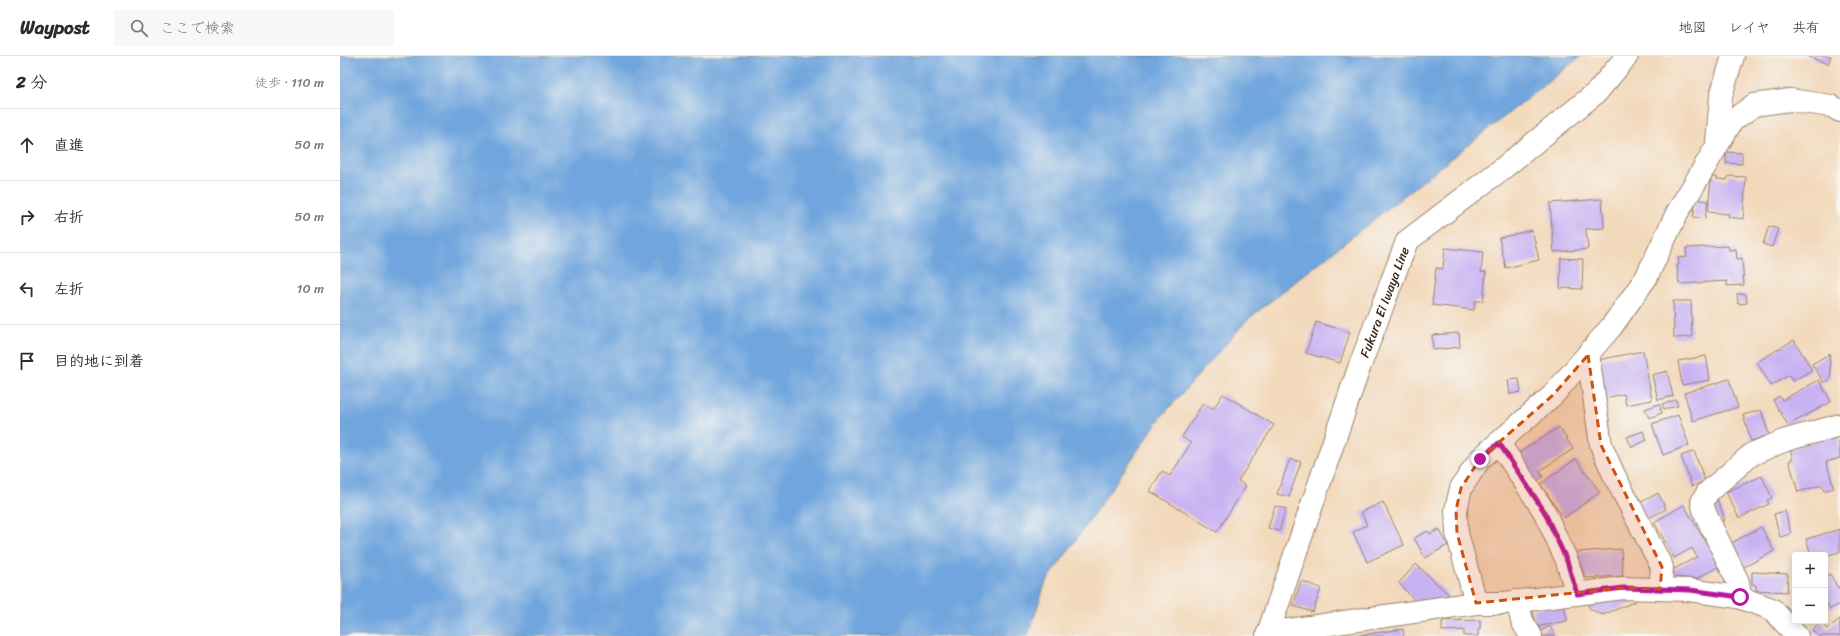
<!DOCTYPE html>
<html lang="ja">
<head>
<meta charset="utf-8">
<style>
  body { margin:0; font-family:Sriracha,"Klee One",sans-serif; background:#f7f7f7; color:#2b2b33 }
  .controls { position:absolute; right:12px; bottom:12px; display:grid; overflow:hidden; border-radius:4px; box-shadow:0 2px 10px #0003 }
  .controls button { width:36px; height:36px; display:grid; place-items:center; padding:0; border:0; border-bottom:1px solid #e1e1e2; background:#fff; color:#2b2b33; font:20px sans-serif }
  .stop { position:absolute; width:12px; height:12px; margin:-9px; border:3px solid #b5179e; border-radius:50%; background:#fff }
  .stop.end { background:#b5179e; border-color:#fff; box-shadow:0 1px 4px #0008 }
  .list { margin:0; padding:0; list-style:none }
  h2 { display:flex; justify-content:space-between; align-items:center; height:52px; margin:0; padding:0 16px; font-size:17px }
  h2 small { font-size:13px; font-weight:400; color:#7c7c81 }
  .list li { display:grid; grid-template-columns:26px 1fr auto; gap:12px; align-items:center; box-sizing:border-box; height:72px; padding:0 16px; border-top:1px solid #e1e1e2 }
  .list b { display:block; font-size:15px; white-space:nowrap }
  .list em { font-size:13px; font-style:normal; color:#7c7c81 }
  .icon { flex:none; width:22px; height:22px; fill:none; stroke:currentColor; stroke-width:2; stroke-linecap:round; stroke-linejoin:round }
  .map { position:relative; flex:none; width:1500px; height:580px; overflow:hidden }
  header { display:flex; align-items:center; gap:24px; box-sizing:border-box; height:56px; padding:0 20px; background:#fff; border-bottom:1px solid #e1e1e2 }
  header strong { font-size:19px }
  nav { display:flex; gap:22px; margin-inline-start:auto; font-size:14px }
  .search { width:280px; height:36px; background:#f7f7f7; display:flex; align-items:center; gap:10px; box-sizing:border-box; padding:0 14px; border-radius:4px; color:#7c7c81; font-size:15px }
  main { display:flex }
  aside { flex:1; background:#fff }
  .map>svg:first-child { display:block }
  .water { fill:#6fa5dd; stroke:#55687e }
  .building { fill:#c9b2f2 }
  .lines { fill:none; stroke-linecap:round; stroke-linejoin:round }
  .minor-casing { stroke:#97826c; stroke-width:24 }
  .primary-casing { stroke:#97826c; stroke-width:24 }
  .minor { stroke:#fff; stroke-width:22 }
  .primary { stroke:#fff; stroke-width:22 }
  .route { stroke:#b5179e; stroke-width:5 }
  .marked { fill:#ce520f; fill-opacity:0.2; stroke:#ce520f; stroke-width:3; stroke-dasharray:8 5; stroke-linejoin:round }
  .labels { text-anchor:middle; stroke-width:4; stroke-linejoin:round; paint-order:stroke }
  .street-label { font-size:13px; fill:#3b2a1e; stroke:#f6f6f2 }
</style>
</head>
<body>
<header>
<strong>Waypost</strong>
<div class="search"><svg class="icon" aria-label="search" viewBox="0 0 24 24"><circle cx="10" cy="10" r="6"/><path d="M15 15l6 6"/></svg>ここで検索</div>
<nav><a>地図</a><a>レイヤ</a><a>共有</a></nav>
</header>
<main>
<aside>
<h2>2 分<small>徒歩 · 110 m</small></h2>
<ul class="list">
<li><svg class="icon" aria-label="ahead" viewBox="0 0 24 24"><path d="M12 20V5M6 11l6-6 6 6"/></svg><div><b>直進</b></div><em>50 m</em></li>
<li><svg class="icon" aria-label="right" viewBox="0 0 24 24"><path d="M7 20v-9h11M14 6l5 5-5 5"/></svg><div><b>右折</b></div><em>50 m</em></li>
<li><svg class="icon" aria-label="left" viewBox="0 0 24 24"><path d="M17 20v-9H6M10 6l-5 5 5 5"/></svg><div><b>左折</b></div><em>10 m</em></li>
<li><svg class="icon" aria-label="arrive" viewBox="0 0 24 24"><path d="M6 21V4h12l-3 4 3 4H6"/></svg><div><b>目的地に到着</b></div></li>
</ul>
</aside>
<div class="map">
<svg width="1500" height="580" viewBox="0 0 1500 580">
  <rect width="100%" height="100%" fill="#f6f6f2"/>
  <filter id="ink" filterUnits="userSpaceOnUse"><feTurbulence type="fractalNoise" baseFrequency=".025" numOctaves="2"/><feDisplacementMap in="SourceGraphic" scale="8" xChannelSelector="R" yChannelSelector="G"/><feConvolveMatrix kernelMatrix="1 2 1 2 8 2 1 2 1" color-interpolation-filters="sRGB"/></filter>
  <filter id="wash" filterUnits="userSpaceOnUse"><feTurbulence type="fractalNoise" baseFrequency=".012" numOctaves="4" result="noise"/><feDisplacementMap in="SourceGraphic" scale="16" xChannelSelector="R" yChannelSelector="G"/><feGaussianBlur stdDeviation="0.9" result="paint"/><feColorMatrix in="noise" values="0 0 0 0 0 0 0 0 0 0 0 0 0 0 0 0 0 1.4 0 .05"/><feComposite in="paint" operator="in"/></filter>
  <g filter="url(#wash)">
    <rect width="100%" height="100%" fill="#f3d9bb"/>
    <path class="water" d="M0 0H1241L908 263 821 361 705 528 688 580H0Z"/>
    <g id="blocks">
      <g class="building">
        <path d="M1467 0H1491L1488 8Z"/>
        <path d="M1386 96 1402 97V108L1386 107Z"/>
        <path d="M1388 120 1406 121 1403 163 1388 161 1389 158 1368 156 1371 121H1377V123L1387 124Z"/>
        <path d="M1262 143 1264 172 1246 173 1248 193 1214 196 1210 147Z"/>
        <path d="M1356 143 1368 145 1365 163 1353 161Z"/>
        <path d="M1429 170 1438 173 1432 191 1423 188Z"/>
        <path d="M1192 174 1199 204 1166 212 1159 182Z"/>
        <path d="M1388 190 1389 194 1396 193 1397 203 1402 202 1404 229 1387 230V225L1339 228 1337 209H1339L1338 202 1347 201 1346 192Z"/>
        <path d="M1105 192 1143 196 1141 216H1146L1143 245H1135L1134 254 1092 249 1096 212 1103 213Z"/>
        <path d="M1221 202 1243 203 1242 233 1220 232Z"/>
        <path d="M1397 238H1406L1407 247 1398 248Z"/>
        <path d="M1333 245H1351L1352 281 1334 282Z"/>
        <path d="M976 266 1010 276 1000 307 966 297Z"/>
        <path d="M1119 277 1120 291 1093 294 1092 279Z"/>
        <path d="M1454 284 1472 314 1452 325 1449 319 1431 330 1417 306Z"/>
        <path d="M1303 295 1312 344 1286 349 1284 338 1265 342 1258 304Z"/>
        <path d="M1489 298 1491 322 1484 327 1472 308Z"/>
        <path d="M1366 300 1370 324 1342 329 1338 305Z"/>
        <path d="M1327 315 1333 340 1318 344 1312 319Z"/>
        <path d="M1179 323 1181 336 1170 338 1168 324Z"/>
        <path d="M1389 323 1398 351 1353 365 1344 337Z"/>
        <path d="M1479 324 1491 346 1448 369 1433 344 1439 340 1442 344Z"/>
        <path d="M883 338 934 369 898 425 906 430 877 476 810 435 822 415 830 420 851 387 842 381 863 347 873 353Z"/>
        <path d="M1336 344 1338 350 1324 353 1322 348Z"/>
        <path d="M1319 348 1322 357 1309 362 1305 353Z"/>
        <path d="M1421 354 1429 379 1411 385 1403 359Z"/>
        <path d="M1338 359 1349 389 1323 399 1312 368Z"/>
        <path d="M1219 371 1233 393 1199 415 1203 421 1194 427 1176 399Z"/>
        <path d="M1303 375 1307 384 1292 391 1287 381Z"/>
        <path d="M1498 378 1500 402 1486 406 1494 432 1484 435 1482 429 1458 436 1449 405 1453 403 1450 393Z"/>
        <path d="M1354 395 1365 425 1352 430 1341 400Z"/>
        <path d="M950 403 961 406 949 441 937 438Z"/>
        <path d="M1236 403 1260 436 1224 462 1200 428Z"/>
        <path d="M1422 420 1432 442 1427 444 1429 448 1399 462 1386 436Z"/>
        <path d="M1318 437 1326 453 1307 463 1298 448Z"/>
        <path d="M1377 442 1385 464 1379 466 1371 444Z"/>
        <path d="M1043 446 1064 489 1027 506 1013 476 1027 469 1021 456Z"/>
        <path d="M1344 449 1363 482 1367 480 1383 508 1356 523 1336 521 1332 514 1357 501 1352 492 1334 502 1314 466Z"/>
        <path d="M935 450 946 453 939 475 928 472Z"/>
        <path d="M1445 455 1451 478 1440 481 1434 458Z"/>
        <path d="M1421 471 1434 495 1399 514 1386 490Z"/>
        <path d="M1099 473 1108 489 1085 502 1074 482 1088 475 1090 478Z"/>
        <path d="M1500 473V496L1485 500 1471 499 1466 483Z"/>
        <path d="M1281 493 1283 520 1245 522 1236 496Z"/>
        <path d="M1076 508 1109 539 1106 543 1078 548 1059 527Z"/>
        <path d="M1412 516 1448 518 1447 536 1416 534V529L1412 528Z"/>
        <path d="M1490 518 1498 532 1500 531V548L1490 553 1485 544V521Z"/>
        <path d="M961 525 981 532 973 556 953 550Z"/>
        <path d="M1294 540 1296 545 1263 559 1250 553 1246 544Z"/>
        <path d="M1224 548 1227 565 1196 571 1193 553Z"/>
        <path d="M1500 563V580H1478L1472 574 1481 566 1487 573Z"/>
        <path d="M1140 564V573H1138V580H1124V574L1102 575V565Z"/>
        <path d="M1210 570 1215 580H1201L1199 576Z"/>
        <path d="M1063 573 1064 579 1063 580H1013Z"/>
      </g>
    </g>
  </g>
  <g filter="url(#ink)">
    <use href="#blocks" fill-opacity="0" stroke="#97826c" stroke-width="1"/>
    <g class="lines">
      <defs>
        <g id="minor">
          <path d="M1377 85 1381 40 1393 0"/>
          <path d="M1248 299 1261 389 1274 419 1322 511 1320 533"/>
          <path d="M1159 387 1204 455 1227 505 1237 538"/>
          <path d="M1400 541 1398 526 1365 457 1362 446 1368 436 1412 398 1446 384 1500 369"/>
          <path d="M1177 545 1182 565 1191 580"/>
          <path d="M1136 547 1117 477 1116 454 1121 432 1140 403 1213 339 1272 270 1306 222 1337 157 1392 65 1414 49 1450 44 1491 50 1500 55"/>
          <path d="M928 577 1136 547H1164L1283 532 1349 534 1398 541 1432 553 1457 580"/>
        </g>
        <g id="primary">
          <path id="s1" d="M927 580 1019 312 1067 185 1162 113 1257 36 1287 0"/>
        </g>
      </defs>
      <use href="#minor" class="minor-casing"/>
      <use href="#primary" class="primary-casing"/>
      <use href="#minor" class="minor"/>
      <use href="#primary" class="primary"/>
    </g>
  </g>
  <g class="lines" filter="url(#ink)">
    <path class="route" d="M1140 403 1159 387 1204 455 1227 505 1237 538 1283 532 1350 534 1400 541"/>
  </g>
  <path class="marked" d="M1248 299 1261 389 1322 511 1320 533 1283 532 1136 547 1117 477 1116 454 1121 432 1140 403 1213 339Z"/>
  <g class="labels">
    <g class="street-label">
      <text dy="5" stroke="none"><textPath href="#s1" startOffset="354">Fukura Ei Iwaya Line</textPath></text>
    </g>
  </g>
</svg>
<div class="controls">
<button>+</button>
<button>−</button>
</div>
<div class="stop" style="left:1400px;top:541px"></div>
<div class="stop end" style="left:1140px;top:403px"></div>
</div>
</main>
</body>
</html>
